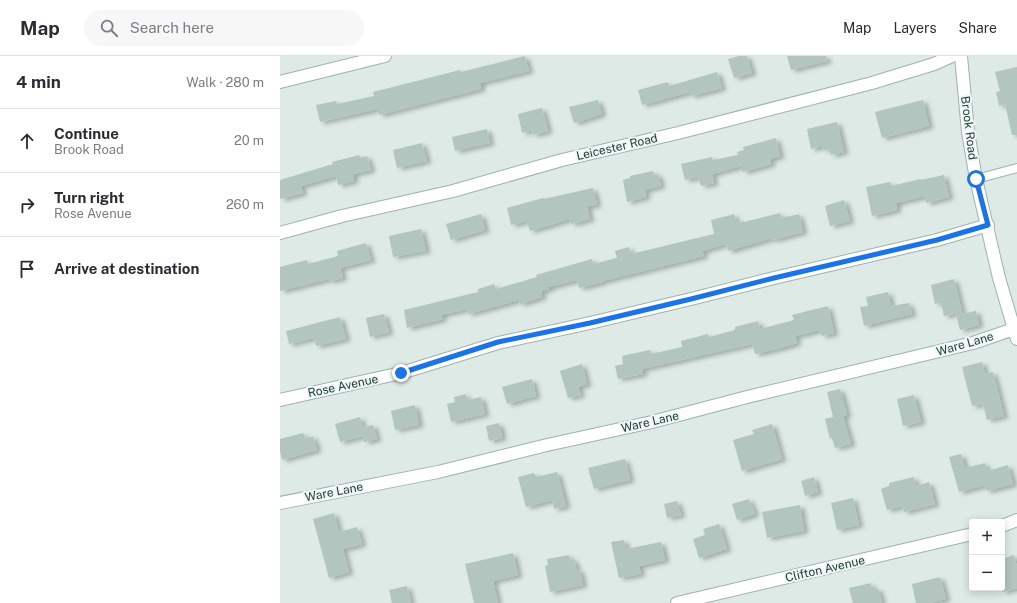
<!DOCTYPE html>
<html lang="en">
<head>
<meta charset="utf-8">
<style>
  body { margin:0; font-family:"Public Sans",sans-serif; background:#f7f7f7; color:#2b2b33 }
  .controls { position:absolute; right:12px; bottom:12px; display:grid; overflow:hidden; border-radius:4px; box-shadow:0 2px 10px #0003 }
  .controls button { width:36px; height:36px; display:grid; place-items:center; padding:0; border:0; border-bottom:1px solid #e1e1e2; background:#fff; color:#2b2b33; font:20px sans-serif }
  .stop { position:absolute; width:12px; height:12px; margin:-9px; border:3px solid #1a73e8; border-radius:50%; background:#fff }
  .stop.end { background:#1a73e8; border-color:#fff; box-shadow:0 1px 4px #0008 }
  .list { margin:0; padding:0; list-style:none }
  h2 { display:flex; justify-content:space-between; align-items:center; height:52px; margin:0; padding:0 16px; font-size:17px }
  h2 small { font-size:13px; font-weight:400; color:#7c7c81 }
  .list li { display:grid; grid-template-columns:26px 1fr auto; gap:12px; align-items:center; box-sizing:border-box; height:64px; padding:0 16px; border-top:1px solid #e1e1e2 }
  .list b { display:block; font-size:15px; white-space:nowrap }
  .list p { margin:0; font-size:13px; white-space:nowrap; color:#7c7c81 }
  .list em { font-size:13px; font-style:normal; color:#7c7c81 }
  .icon { flex:none; width:22px; height:22px; fill:none; stroke:currentColor; stroke-width:2; stroke-linecap:round; stroke-linejoin:round }
  .map { position:relative; flex:none; width:737px; height:547px; overflow:hidden }
  header { display:flex; align-items:center; gap:24px; box-sizing:border-box; height:56px; padding:0 20px; background:#fff; border-bottom:1px solid #e1e1e2 }
  header strong { font-size:19px }
  nav { display:flex; gap:22px; margin-inline-start:auto; font-size:14px }
  .search { width:280px; height:36px; background:#f7f7f7; display:flex; align-items:center; gap:10px; box-sizing:border-box; padding:0 14px; border-radius:22px; color:#7c7c81; font-size:15px }
  main { display:flex }
  aside { flex:1; background:#fff }
  .map>svg:first-child { display:block }
  .building { fill:#b3c5bf; filter:url(#shadow) }
  .lines { fill:none; stroke-linecap:round; stroke-linejoin:round }
  .service-casing { stroke:#a0b2ae; stroke-width:10 }
  .minor-casing { stroke:#a0b2ae; stroke-width:14 }
  .service { stroke:#fff; stroke-width:8 }
  .minor { stroke:#fff; stroke-width:12 }
  .route { stroke:#1a73e8; stroke-width:5 }
  .labels { text-anchor:middle; stroke-width:4; stroke-linejoin:round; paint-order:stroke }
  .street-label { font-size:12px; fill:#1e3a36; stroke:#eef7f3 }
</style>
</head>
<body>
<header>
<strong>Map</strong>
<div class="search"><svg class="icon" aria-label="search" viewBox="0 0 24 24"><circle cx="10" cy="10" r="6"/><path d="M15 15l6 6"/></svg>Search here</div>
<nav><a>Map</a><a>Layers</a><a>Share</a></nav>
</header>
<main>
<aside>
<h2>4 min<small>Walk · 280 m</small></h2>
<ul class="list">
<li><svg class="icon" aria-label="ahead" viewBox="0 0 24 24"><path d="M12 20V5M6 11l6-6 6 6"/></svg><div><b>Continue</b><p>Brook Road</p></div><em>20 m</em></li>
<li><svg class="icon" aria-label="right" viewBox="0 0 24 24"><path d="M7 20v-9h11M14 6l5 5-5 5"/></svg><div><b>Turn right</b><p>Rose Avenue</p></div><em>260 m</em></li>
<li><svg class="icon" aria-label="arrive" viewBox="0 0 24 24"><path d="M6 21V4h12l-3 4 3 4H6"/></svg><div><b>Arrive at destination</b></div></li>
</ul>
</aside>
<div class="map">
<svg width="737" height="547" viewBox="0 0 737 547">
  <defs>
    <filter id="shadow"><feDropShadow dx="4.5" dy="2.5" stdDeviation="2" flood-color="#0004"/></filter>
  </defs>
  <rect width="100%" height="100%" fill="#ddeae6"/>
  <g class="building">
    <path d="M245 0 249 15 200 27 201 33 99 59 98 53 40 66 36 49 56 45 57 48 94 40 93 36 180 14 181 16Z"/>
    <path d="M459 0H467L472 17 454 22 448 3Z"/>
    <path d="M507 0H546L547 5 511 14Z"/>
    <path d="M737 11V79H732L725 48 719 50 716 36 720 35 715 16Z"/>
    <path d="M437 16 442 32 411 40 410 36 362 49 358 34 388 26 389 30Z"/>
    <path d="M318 44 322 58 294 67 289 51Z"/>
    <path d="M643 44 649 70 602 82 595 56Z"/>
    <path d="M262 52 268 75 253 79 252 74 242 77 238 58Z"/>
    <path d="M557 66 564 96 551 99 550 93 544 94 543 90 531 93 527 73Z"/>
    <path d="M207 73 210 87 175 95 172 81Z"/>
    <path d="M496 82 500 100 490 103 491 108 463 116 461 110 432 118 434 127 421 130 418 121 405 124 401 108 432 101 433 104 458 99 457 96 464 94 463 91Z"/>
    <path d="M142 87 147 105 117 112 113 94Z"/>
    <path d="M79 99 80 102 87 100 91 114 73 118 74 125 58 129 56 120 21 130 23 137 0 143V124L53 108 52 106Z"/>
    <path d="M373 115 374 119 378 118 381 130 365 134 366 141 347 146 343 124 350 122V120Z"/>
    <path d="M664 119 669 141 646 147 645 140 616 147 617 154 592 160 586 131 610 126 611 130 641 123V124Z"/>
    <path d="M313 132 317 148 307 151 310 163 291 168 290 163 250 175 247 165 231 169 227 152 263 142 264 143Z"/>
    <path d="M564 144 570 165 550 170 545 150Z"/>
    <path d="M500 157 502 162 519 158 523 176 493 184 492 182 448 195 446 188 422 195 424 200 323 225V226L299 232 297 224 269 231V233L261 235 262 241 240 248 239 244 188 258 187 253 161 259 163 263 127 272 124 254 198 236V233L214 228 216 233 257 221 256 219 312 203 313 208 337 202 335 195 349 191 351 198 434 178 431 164 447 160 454 158 457 167 464 165V166Z"/>
    <path d="M201 158 205 174 171 184 166 168Z"/>
    <path d="M141 173 146 195 113 201 109 180Z"/>
    <path d="M86 187 91 204 60 212 63 222 50 225 49 223 0 235V211L27 204 28 208 58 200 57 195Z"/>
    <path d="M674 223 682 256 664 260 661 247 655 248 651 229Z"/>
    <path d="M608 236 611 250 629 247 632 258 584 270 580 251 588 250 586 241Z"/>
    <path d="M548 250 554 277 542 280 540 274 515 280 517 287 497 293 475 298 472 288 362 313 363 318 338 323 335 310 343 308 342 300 370 294 371 298 402 291 401 285 428 278 429 281 455 274V271L478 265 480 273 514 264 512 259Z"/>
    <path d="M696 255 699 269 680 274 676 259Z"/>
    <path d="M104 258 109 276 90 281 86 262Z"/>
    <path d="M60 261 66 283 36 290 34 282 9 288 6 275Z"/>
    <path d="M702 306 705 318 713 316 724 360 707 364 703 348 692 350 682 311Z"/>
    <path d="M302 308 307 328 298 331 301 339 288 342 280 315Z"/>
    <path d="M252 323 256 340 227 348 222 331Z"/>
    <path d="M560 333 567 359 563 360 571 388 555 392 552 382 550 383 545 363 553 361 547 336Z"/>
    <path d="M186 338 187 344 201 341 205 358 171 366 167 348 175 346 174 341Z"/>
    <path d="M634 339 641 366 623 370 617 343Z"/>
    <path d="M135 349 139 369 115 374 111 355Z"/>
    <path d="M80 361 83 371 93 369 97 383 84 386 83 380 60 386 55 368Z"/>
    <path d="M219 367 222 382 209 385 206 370Z"/>
    <path d="M492 368 502 403 462 415 453 384 474 378 472 374Z"/>
    <path d="M23 377 25 383 33 380 37 394 2 404 0 395V383Z"/>
    <path d="M681 398 685 412 705 407 707 415 728 409 733 428 707 435 705 429 679 436 669 401Z"/>
    <path d="M345 403 350 424 314 433 308 412Z"/>
    <path d="M277 416 286 450 274 453 272 444 246 451 238 421 254 417 256 421Z"/>
    <path d="M534 421 538 436 525 440 521 425Z"/>
    <path d="M634 421 636 430 649 426 655 448 624 456 622 450 607 454 601 433 609 430V427Z"/>
    <path d="M573 442 579 469 557 474 551 447Z"/>
    <path d="M469 443 475 458 457 464 452 448Z"/>
    <path d="M397 445 401 459 387 462 384 448Z"/>
    <path d="M520 449 524 475 487 482 482 456Z"/>
    <path d="M54 457 59 476 77 471 82 488 63 493 69 516 49 522 33 463Z"/>
    <path d="M439 468 447 493 419 502 413 483 425 479 423 473Z"/>
    <path d="M344 484 346 493 381 486 385 504 359 510 361 518 339 522 331 486Z"/>
    <path d="M233 497 238 519 213 525 218 547H194L185 508Z"/>
    <path d="M289 499 290 504 294 503 297 515 300 514 303 529 270 536 265 510 268 509 267 503Z"/>
    <path d="M734 499 737 511V532L722 536V503Z"/>
    <path d="M660 521 666 543 649 547H636L632 528Z"/>
    <path d="M591 527 592 534 598 532 602 547H573L569 532Z"/>
    <path d="M127 530 131 547H112L109 534Z"/>
  </g>
  <g class="lines">
    <defs>
      <path id="service" d="M696 123 737 112"/>
      <g id="minor">
        <path d="M681 0 688 76 696 123 719 222 737 283"/>
        <path d="M0 26 105 0"/>
        <path d="M0 177 62 160 173 135 282 104 398 77 592 27 654 8 672 0"/>
        <path d="M0 344 121 317 218 287 310 267 411 243 494 222 657 184 708 169"/>
        <path d="M0 447 158 416 267 389 372 366 467 341 693 287 737 272"/>
        <path d="M722 470 737 464"/>
        <path d="M397 547 692 478"/>
      </g>
    </defs>
    <use href="#service" class="service-casing"/>
    <use href="#minor" class="minor-casing"/>
    <use href="#service" class="service"/>
    <use href="#minor" class="minor"/>
  </g>
  <g class="lines">
    <path class="route" d="M121 317 218 286 310 267 411 243 494 222 657 184 708 169 696 123"/>
  </g>
  <g class="labels">
    <g class="street-label">
      <text transform="translate(689 72) rotate(83)" y="4">Brook Road</text>
      <text transform="translate(337 91) rotate(-13)" y="4">Leicester Road</text>
      <text transform="translate(685 288) rotate(-16)" y="4">Ware Lane</text>
      <text transform="translate(63 330) rotate(-12)" y="4">Rose Avenue</text>
      <text transform="translate(370 366) rotate(-13)" y="4">Ware Lane</text>
      <text transform="translate(54 436) rotate(-11)" y="4">Ware Lane</text>
      <text transform="translate(545 513) rotate(-13)" y="4">Clifton Avenue</text>
    </g>
  </g>
</svg>
<div class="controls">
<button>+</button>
<button>−</button>
</div>
<div class="stop" style="left:696px;top:123px"></div>
<div class="stop end" style="left:121px;top:317px"></div>
</div>
</main>
</body>
</html>
